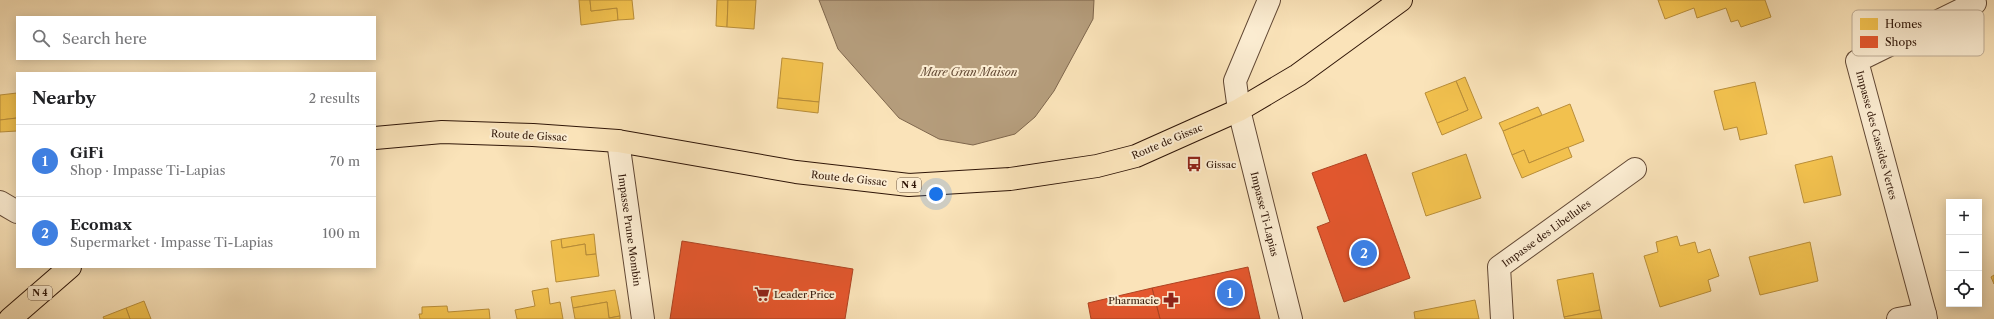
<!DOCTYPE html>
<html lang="en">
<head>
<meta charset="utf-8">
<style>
  body { margin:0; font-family:"Libre Caslon Text",serif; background:#f2f2f2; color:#202124 }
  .controls { position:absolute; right:12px; bottom:12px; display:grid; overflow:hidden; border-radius:0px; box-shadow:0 2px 10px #0003 }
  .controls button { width:36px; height:36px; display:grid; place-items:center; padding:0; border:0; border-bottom:1px solid #e0e0e0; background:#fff; color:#202124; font:20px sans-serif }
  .you { position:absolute; left:936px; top:194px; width:14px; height:14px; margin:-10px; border:3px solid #fff; border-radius:50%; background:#1a73e8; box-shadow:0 0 0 6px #1a73e833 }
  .badge { display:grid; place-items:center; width:26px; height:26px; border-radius:50%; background:#8f2418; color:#fff; font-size:13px; font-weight:700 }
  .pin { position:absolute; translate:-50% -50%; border:2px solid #fff; box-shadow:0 1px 4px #0006 }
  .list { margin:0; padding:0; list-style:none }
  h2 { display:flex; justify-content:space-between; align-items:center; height:52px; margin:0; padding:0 16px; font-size:17px }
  h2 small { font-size:13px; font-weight:400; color:#757577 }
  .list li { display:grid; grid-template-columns:26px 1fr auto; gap:12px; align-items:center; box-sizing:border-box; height:72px; padding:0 16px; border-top:1px solid #e0e0e0 }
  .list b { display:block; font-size:15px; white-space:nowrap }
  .list p { margin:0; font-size:13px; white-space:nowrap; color:#757577 }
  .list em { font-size:13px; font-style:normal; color:#757577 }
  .icon { flex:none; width:22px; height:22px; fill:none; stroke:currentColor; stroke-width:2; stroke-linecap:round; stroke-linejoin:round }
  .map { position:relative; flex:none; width:1994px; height:319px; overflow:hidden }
  .search { position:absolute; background:#fff; box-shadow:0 2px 10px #0003; left:16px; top:16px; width:360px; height:44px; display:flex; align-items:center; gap:10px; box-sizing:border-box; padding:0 14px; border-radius:0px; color:#757577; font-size:15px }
  .panel { position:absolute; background:#fff; box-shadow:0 2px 10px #0003; left:16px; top:72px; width:360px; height:196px; border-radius:0px }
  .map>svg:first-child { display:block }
  .water { fill:#b59d7c; stroke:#7f674d }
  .homes { fill:#f2c14e; stroke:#b88d39 }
  .shops { fill:#e4572e; stroke:#ae4322 }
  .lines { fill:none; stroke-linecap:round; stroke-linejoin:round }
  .minor-casing { stroke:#624834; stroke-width:24 }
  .major-casing { stroke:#2f1507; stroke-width:24 }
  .minor { stroke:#fcedd2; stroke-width:22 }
  .major { stroke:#fae3b9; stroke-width:22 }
  .labels { text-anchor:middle; stroke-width:4; stroke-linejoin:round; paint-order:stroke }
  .shield { fill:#fcedd2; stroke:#6c5644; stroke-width:1 }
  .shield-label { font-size:9px; font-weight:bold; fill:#2f1507 }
  .street-label { font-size:10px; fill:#2f1507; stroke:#fcedd2 }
  .poi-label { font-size:10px; fill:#2f1507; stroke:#fcedd2; text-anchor:start }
  .water-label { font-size:11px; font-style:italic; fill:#654b36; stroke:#fcedd2 }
  .key { fill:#fcedd2; stroke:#beac95; stroke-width:1 }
  .key-label { font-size:11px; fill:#2f1507 }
</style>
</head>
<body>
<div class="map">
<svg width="1994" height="319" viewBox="0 0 1994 319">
  <rect width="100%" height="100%" fill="#fae3b9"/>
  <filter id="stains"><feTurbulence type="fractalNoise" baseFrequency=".005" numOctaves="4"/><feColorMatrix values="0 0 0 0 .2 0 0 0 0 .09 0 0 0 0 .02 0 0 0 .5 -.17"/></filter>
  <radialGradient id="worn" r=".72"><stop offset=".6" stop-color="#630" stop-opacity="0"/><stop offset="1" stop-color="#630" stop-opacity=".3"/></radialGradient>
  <path class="water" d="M819 0H1094L1093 19 1054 91 1035 117 1015 134 973 145 939 139 899 118 838 49Z"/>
  <g class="homes">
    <path d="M579 0H590L591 11 617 8 618 20 581 25Z"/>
    <path d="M590 0H632L634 19 618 20 617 8 591 11Z"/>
    <path d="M717 0H728L727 27 716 26Z"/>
    <path d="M728 0H756L754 29 727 27Z"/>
    <path d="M1658 0H1765L1771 17 1741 27 1738 20 1731 22 1726 8 1697 18 1694 8 1665 19Z"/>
    <path d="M782 58 823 63 819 102 778 98Z"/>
    <path d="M1465 77 1482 118 1442 135 1437 123 1468 110 1456 81Z"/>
    <path d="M1456 81 1468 110 1437 123 1425 93Z"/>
    <path d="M1755 82 1767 134 1740 140 1737 127 1724 130 1714 91Z"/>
    <path d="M17 93V118L0 120V95Z"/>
    <path d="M778 98 819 102 818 113 777 108Z"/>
    <path d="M1570 104 1584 141 1529 163 1524 150 1512 155 1503 131Z"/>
    <path d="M1538 107 1542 115 1503 131 1499 123Z"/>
    <path d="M17 118V131L0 132V120Z"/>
    <path d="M1568 147 1572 157 1522 178 1512 155 1524 150 1529 163Z"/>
    <path d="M1466 154 1481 198 1426 216 1412 173Z"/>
    <path d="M1832 156 1841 195 1804 203 1795 165Z"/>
    <path d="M594 234 596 254 586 255 585 244 562 248 561 239Z"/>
    <path d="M1677 236 1680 246 1695 242 1698 253 1710 249 1719 276 1708 280 1711 291 1660 307 1644 256 1658 252 1656 242Z"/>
    <path d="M561 239 562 248 585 244 586 255 596 254 599 276 556 282 551 241Z"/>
    <path d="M1810 242 1818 281 1760 295 1749 257Z"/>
    <path d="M1593 273 1600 310 1564 317 1557 280Z"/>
    <path d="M1994 275V284L1991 277Z"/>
    <path d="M548 288 550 304 560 302 563 319H517L515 310 535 306 532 291Z"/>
    <path d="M615 290 620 316 609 318 607 302 573 308 571 297Z"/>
    <path d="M1475 300 1479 319H1415L1414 312Z"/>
    <path d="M144 301 151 319H130L126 308Z"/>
    <path d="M607 302 609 318 620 316V319H575L573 308Z"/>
    <path d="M447 306 448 312 489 309 490 319H420L419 314H422V307Z"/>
    <path d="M126 308 130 319H104L103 317Z"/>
    <path d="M1600 310 1602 319H1565L1564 317Z"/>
  </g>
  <g class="shops">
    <path d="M1366 154 1410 278 1344 302 1317 227 1330 222 1312 173Z"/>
    <path d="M682 241 853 269 845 319H670Z"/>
    <path d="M1248 267 1260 319H1160L1152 288Z"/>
    <path d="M1152 288 1160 319H1091L1088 303Z"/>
  </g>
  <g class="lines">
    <defs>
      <g id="minor">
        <path d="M1269 0 1235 81 1239 110 1291 319"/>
        <path d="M618 141 643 319"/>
        <path d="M0 202 17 212"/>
        <path d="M1925 314 1857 61 1975 3"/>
        <path d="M1502 319 1499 267 1635 169"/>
        <path d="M1898 319 1925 314 1926 319"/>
      </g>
      <g id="major">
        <path d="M375 138 442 132 533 135 618 141 796 172 909 185 1010 179 1097 166 1136 156 1239 110 1298 75 1401 0"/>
        <path d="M10 319 70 267"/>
      </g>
    </defs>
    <use href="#minor" class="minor-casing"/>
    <use href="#major" class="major-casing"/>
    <use href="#minor" class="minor"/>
    <use href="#major" class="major"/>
  </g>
  <defs>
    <symbol id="bus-bare" viewBox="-9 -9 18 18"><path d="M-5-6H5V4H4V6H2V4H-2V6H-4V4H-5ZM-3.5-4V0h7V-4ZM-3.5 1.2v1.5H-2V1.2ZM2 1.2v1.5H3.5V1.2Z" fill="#8f2418" stroke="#fcedd2" stroke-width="2.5" paint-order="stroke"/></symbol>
    <symbol id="supermarket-bare" viewBox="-9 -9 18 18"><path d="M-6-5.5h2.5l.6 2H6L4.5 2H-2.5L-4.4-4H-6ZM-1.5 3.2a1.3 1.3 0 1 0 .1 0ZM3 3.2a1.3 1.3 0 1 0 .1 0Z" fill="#8f2418" stroke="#fcedd2" stroke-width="2.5" paint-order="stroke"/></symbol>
    <symbol id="pharmacy-bare" viewBox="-9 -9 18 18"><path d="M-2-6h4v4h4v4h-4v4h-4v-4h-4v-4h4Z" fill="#8f2418" stroke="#fcedd2" stroke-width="2.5" paint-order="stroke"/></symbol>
  </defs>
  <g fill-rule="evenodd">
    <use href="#bus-bare" x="1183" y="153" width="22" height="22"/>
    <use href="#supermarket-bare" x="751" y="283" width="22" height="22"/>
    <use href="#pharmacy-bare" x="1160" y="289" width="22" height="22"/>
  </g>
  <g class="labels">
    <g class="shield">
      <rect x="897" y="178" width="24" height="14" rx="3"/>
      <rect x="28" y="286" width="24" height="14" rx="3"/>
    </g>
    <g class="shield-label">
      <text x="909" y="188">N 4</text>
      <text x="40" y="296">N 4</text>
    </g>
    <g class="street-label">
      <text transform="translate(529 135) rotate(3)" y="4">Route de Gissac</text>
      <text transform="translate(1877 135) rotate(75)" y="4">Impasse des Cassides Vertes</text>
      <text transform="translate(1167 141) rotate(-23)" y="4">Route de Gissac</text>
      <text transform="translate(849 178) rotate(6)" y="4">Route de Gissac</text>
      <text transform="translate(1265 214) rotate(76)" y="4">Impasse Ti-Lapias</text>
      <text transform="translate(630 230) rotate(82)" y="4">Impasse Prune Mombin</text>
      <text transform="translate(1546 233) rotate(-36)" y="4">Impasse des Libellules</text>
    </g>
    <g class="poi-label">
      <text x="1206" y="168">Gissac</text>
      <text x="774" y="298">Leader Price</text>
      <text x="1159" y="304" text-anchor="end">Pharmacie</text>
    </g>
    <g class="water-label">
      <text x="969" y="76">Mare Gran Maison</text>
    </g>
  </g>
  <rect x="1852" y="10" width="132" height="46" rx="6" class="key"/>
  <rect x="1860" y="18" width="18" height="12" fill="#f2c14e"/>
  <rect x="1860" y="36" width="18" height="12" fill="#e4572e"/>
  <g class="key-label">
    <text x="1885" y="28">Homes</text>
    <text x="1885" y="46">Shops</text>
  </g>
  <rect width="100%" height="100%" filter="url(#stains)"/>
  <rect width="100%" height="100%" fill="url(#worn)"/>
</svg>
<div class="controls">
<button>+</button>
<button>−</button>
<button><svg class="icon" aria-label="locate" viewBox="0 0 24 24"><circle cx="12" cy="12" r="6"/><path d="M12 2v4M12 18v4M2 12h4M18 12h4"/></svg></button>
</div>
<div class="you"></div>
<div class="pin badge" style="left:1230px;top:293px;background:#3f7fe0">1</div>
<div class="pin badge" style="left:1364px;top:253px;background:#3f7fe0">2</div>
<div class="search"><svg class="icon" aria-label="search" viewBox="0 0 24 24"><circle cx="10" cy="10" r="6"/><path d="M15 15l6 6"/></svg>Search here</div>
<section class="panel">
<h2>Nearby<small>2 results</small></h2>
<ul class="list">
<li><span class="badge" style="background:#3f7fe0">1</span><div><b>GiFi</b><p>Shop · Impasse Ti-Lapias</p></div><em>70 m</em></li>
<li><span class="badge" style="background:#3f7fe0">2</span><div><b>Ecomax</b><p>Supermarket · Impasse Ti-Lapias</p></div><em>100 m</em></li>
</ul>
</section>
</div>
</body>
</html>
